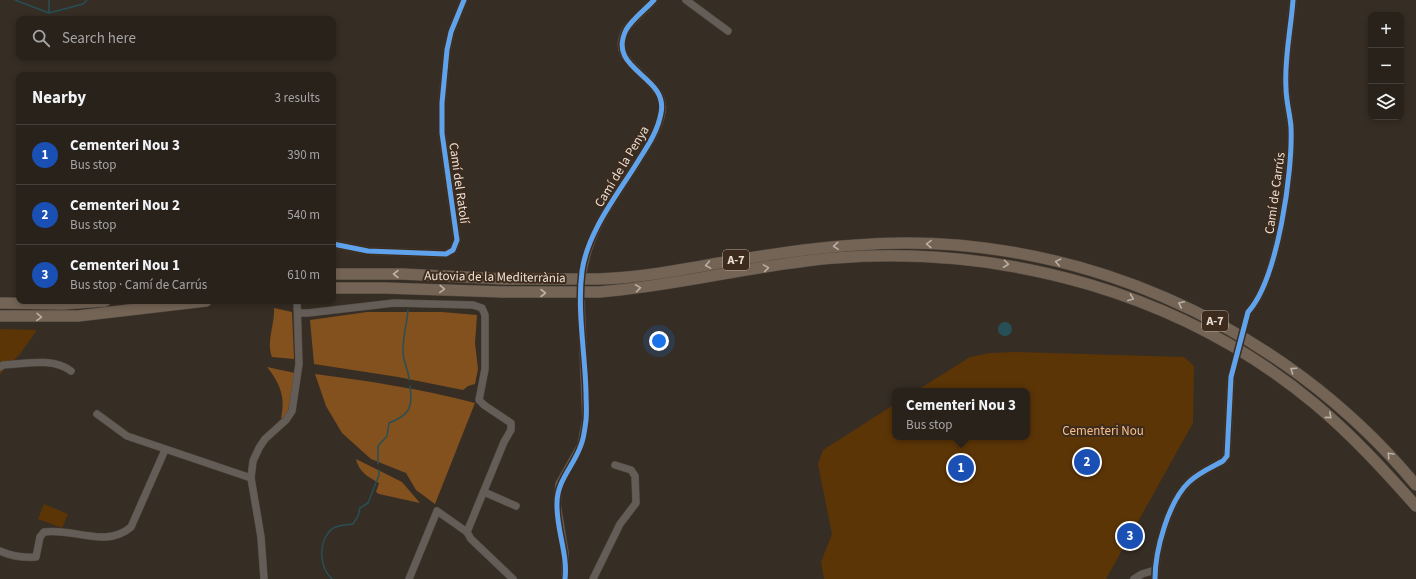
<!DOCTYPE html>
<html lang="en">
<head>
<meta charset="utf-8">
<style>
  body { margin:0; font-family:"Source Sans 3",sans-serif; background:#342f28; color:#f1f3f6 }
  .controls { position:absolute; right:12px; top:12px; display:grid; overflow:hidden; border-radius:8px; box-shadow:0 2px 6px #0003 }
  .controls button { width:36px; height:36px; display:grid; place-items:center; padding:0; border:0; border-bottom:1px solid #443f3a; background:#28221b; color:#f1f3f6; font:20px sans-serif }
  .you { position:absolute; left:659px; top:341px; width:14px; height:14px; margin:-10px; border:3px solid #fff; border-radius:50%; background:#1a73e8; box-shadow:0 0 0 6px #1a73e833 }
  .badge { display:grid; place-items:center; width:26px; height:26px; border-radius:50%; background:#aca299; color:#fff; font-size:13px; font-weight:700 }
  .pin { position:absolute; translate:-50% -50%; border:2px solid #fff; box-shadow:0 1px 4px #0006 }
  .popup { position:absolute; left:892px; top:388px; width:138px; height:52px; box-sizing:border-box; display:grid; place-content:center; border-radius:8px; background:#28221b; filter:drop-shadow(0 1px 3px #0005); font-size:13px; white-space:nowrap; color:#a5a4a3 }
  .popup b { font-size:15px; color:#f1f3f6 }
  .popup::after { content:''; position:absolute; left:50%; top:100%; margin-left:-8px; border:8px solid transparent; border-top-color:#28221b }
  .list { margin:0; padding:0; list-style:none }
  h2 { display:flex; justify-content:space-between; align-items:center; height:52px; margin:0; padding:0 16px; font-size:17px }
  h2 small { font-size:13px; font-weight:400; color:#a5a4a3 }
  .list li { display:grid; grid-template-columns:26px 1fr auto; gap:12px; align-items:center; box-sizing:border-box; height:60px; padding:0 16px; border-top:1px solid #443f3a }
  .list b { display:block; font-size:15px; white-space:nowrap }
  .list p { margin:0; font-size:13px; white-space:nowrap; color:#a5a4a3 }
  .list em { font-size:13px; font-style:normal; color:#a5a4a3 }
  .icon { flex:none; width:22px; height:22px; fill:none; stroke:currentColor; stroke-width:2; stroke-linecap:round; stroke-linejoin:round }
  .map { position:relative; flex:none; width:1416px; height:579px; overflow:hidden }
  .search { position:absolute; background:#28221b; box-shadow:0 2px 6px #0003; left:16px; top:16px; width:320px; height:44px; display:flex; align-items:center; gap:10px; box-sizing:border-box; padding:0 14px; border-radius:8px; color:#a5a4a3; font-size:15px }
  .panel { position:absolute; background:#28221b; box-shadow:0 2px 6px #0003; left:16px; top:72px; width:320px; height:232px; border-radius:8px }
  .map>svg:first-child { display:block }
  .green { fill:#5c3507 }
  .forest { fill:#83511e }
  .water { fill:#275056 }
  .lines { fill:none; stroke-linecap:round; stroke-linejoin:round }
  .stream { stroke:#275056; stroke-width:1.5 }
  .minor-tunnel { stroke:#51483f; stroke-width:7; stroke-dasharray:7 3.5; stroke-linecap:butt }
  .minor-casing { stroke:#524a42; stroke-width:8 }
  .highway-casing { stroke:#524a42; stroke-width:12 }
  .minor { stroke:#645d57; stroke-width:7 }
  .highway { stroke:#736455; stroke-width:11 }
  .highway-bridge-casing { stroke:#524a42; stroke-width:12; stroke-linecap:butt }
  .highway-bridge { stroke:#736455; stroke-width:11 }
  .cycleway-casing { stroke:#3d2c1d; stroke-width:8 }
  .cycleway { stroke:#60a3ed; stroke-width:5 }
  .oneway { stroke:#bcafa4 }
  .labels { text-anchor:middle; stroke-width:4; stroke-linejoin:round; paint-order:stroke }
  .shield { fill:#3d2c1d; stroke:#b8aba0; stroke-width:1 }
  .shield-label { font-size:12px; font-weight:bold; fill:#ece1d8 }
  .street-label { font-size:13px; fill:#ece1d8; stroke:#3d2c1d }
  .park-label { font-size:13px; fill:#f9be8b; stroke:#3d2c1d }
</style>
</head>
<body>
<div class="map">
<svg width="1416" height="579" viewBox="0 0 1416 579">
  <rect width="100%" height="100%" fill="#362d24"/>
  <g class="green">
    <path d="M0 329 37 330 20 354 0 374Z"/>
    <path d="M1015 352 1184 357 1194 366 1193 423 1106 579H824L821 562 832 534 818 464 823 450 895 404V437H1027V391H916L970 357 990 353Z"/>
    <path d="M44 504 68 514 62 528 38 519Z"/>
  </g>
  <g class="forest">
    <path d="M274 308 292 312 294 359 272 357C266 341 275 325 274 308Z"/>
    <path d="M367 312H442L477 315 475 343 478 369 475 384 468 386 463 390 398 377 314 364 310 320Z"/>
    <path d="M267 367 295 373 289 407 285 419 281 418C286 398 280 383 267 367Z"/>
    <path d="M315 374C369 381 422 389 475 403L435 504 416 490 406 473 371 459 342 433 326 406Z"/>
    <path d="M356 459 402 482 420 503 379 494 376 492 379 483C368 477 359 472 356 459Z"/>
  </g>
  <circle class="water" cx="1005" cy="329" r="7"/>
  <g class="lines">
    <g class="stream">
      <path d="M15 0 49 13 83 4 87 0"/>
      <path d="M49 0V12"/>
      <path d="M408 310C407 323 403 337 403 350 402 361 409 370 409 380"/>
      <path d="M378 464V446L387 436 389 423C410 415 413 407 410 386"/>
      <path d="M332 579C320 568 318 545 329 532 334 525 345 525 353 524L358 516 360 508 368 503 379 475V470"/>
    </g>
    <path class="minor-tunnel" d="M1231 377 1248 312"/>
    <defs>
      <g id="minor">
        <path d="M686 0 728 31"/>
        <path d="M333 244 368 251 446 254 453 250 457 240 442 133V103L447 50 451 32 464 0"/>
        <path d="M583 271C585 263 586 255 589 248 598 219 619 192 635 166 646 149 658 132 662 112 668 76 602 66 627 28 635 18 646 9 654 0"/>
        <path d="M1248 312C1278 279 1293 171 1291 127 1290 114 1286 101 1286 88 1284 59 1291 29 1293 0"/>
        <path d="M298 313H308L394 303 473 305 482 308 485 315V369L479 400 484 405 511 423V430L504 442 467 532"/>
        <path d="M0 367 3 365C25 364 52 357 71 371"/>
        <path d="M97 414 127 436 251 478"/>
        <path d="M484 492 516 506"/>
        <path d="M0 551C13 557 23 558 36 557L40 537 44 532C72 527 106 549 131 527L165 450"/>
        <path d="M264 579 261 537 251 478 253 461 259 448 265 439 286 420 292 411 299 364 297 301"/>
        <path d="M409 579 437 511 467 532 471 539 513 579"/>
        <path d="M565 579V553L557 504 559 484 581 445 586 419 581 302"/>
        <path d="M593 579 620 524 636 503 635 476 631 470 615 465"/>
        <path d="M1134 579 1142 574 1155 570"/>
        <path d="M1155 579C1155 551 1168 502 1189 482 1198 473 1212 467 1223 461L1227 456 1231 377"/>
      </g>
      <g id="highway">
        <path d="M333 274H402L505 279"/>
        <path d="M598 279C636 278 675 271 713 264 760 256 808 248 856 245 1068 228 1281 322 1416 485"/>
        <path d="M333 288H384L504 292"/>
        <path d="M599 292C679 286 756 264 835 258 1006 245 1182 293 1315 404 1352 435 1384 470 1416 506"/>
        <path d="M0 303 63 304 105 301"/>
        <path d="M0 316H78L206 301"/>
      </g>
    </defs>
    <use href="#minor" class="minor-casing"/>
    <use href="#highway" class="highway-casing"/>
    <use href="#minor" class="minor"/>
    <use href="#highway" class="highway"/>
    <defs>
      <g id="highway-bridge">
        <path d="M505 279H598"/>
        <path d="M504 292H599"/>
      </g>
    </defs>
    <use href="#highway-bridge" class="highway-bridge-casing"/>
    <use href="#highway-bridge" class="highway-bridge"/>
    <defs>
      <g id="cycleway">
        <path d="M333 244 368 251 446 254 453 250 457 240 442 133V103L447 50 451 32 464 0"/>
        <path d="M565 579C568 553 556 529 557 503 557 480 574 466 581 445 584 438 585 428 586 420 587 411 586 401 586 392 585 352 577 311 582 271 588 230 619 193 640 158 649 144 658 130 661 113 669 75 606 71 626 30 632 19 646 9 654 0"/>
        <path d="M1155 579C1155 551 1168 502 1189 482 1198 473 1212 467 1223 461L1227 456 1231 377 1248 312C1278 279 1293 171 1291 127 1290 114 1286 101 1286 88 1284 59 1291 29 1293 0"/>
      </g>
    </defs>
    <use href="#cycleway" class="cycleway-casing"/>
    <use href="#cycleway" class="cycleway"/>
  </g>
  <defs><path id="oneway-chevron" d="M-2-3.5L2.5 0L-2 3.5" fill="none" stroke-width="1.6" stroke-linecap="round" stroke-linejoin="round"/></defs>
  <g class="oneway">
    <use href="#oneway-chevron" transform="translate(929 244) rotate(-178)"/>
    <use href="#oneway-chevron" transform="translate(836 246) rotate(175)"/>
    <use href="#oneway-chevron" transform="translate(1058 262) rotate(-167)"/>
    <use href="#oneway-chevron" transform="translate(1006 264) rotate(7)"/>
    <use href="#oneway-chevron" transform="translate(708 265) rotate(170)"/>
    <use href="#oneway-chevron" transform="translate(766 268) rotate(-9)"/>
    <use href="#oneway-chevron" transform="translate(396 274) rotate(-180)"/>
    <use href="#oneway-chevron" transform="translate(638 288) rotate(-8)"/>
    <use href="#oneway-chevron" transform="translate(442 289) rotate(2)"/>
    <use href="#oneway-chevron" transform="translate(543 293)"/>
    <use href="#oneway-chevron" transform="translate(1131 298) rotate(21)"/>
    <use href="#oneway-chevron" transform="translate(1181 304) rotate(-155)"/>
    <use href="#oneway-chevron" transform="translate(39 317) rotate(1)"/>
    <use href="#oneway-chevron" transform="translate(1293 370) rotate(-146)"/>
    <use href="#oneway-chevron" transform="translate(1329 416) rotate(41)"/>
    <use href="#oneway-chevron" transform="translate(1390 455) rotate(-133)"/>
  </g>
  <g class="labels">
    <g class="shield">
      <rect x="723" y="250" width="26" height="20" rx="3"/>
      <rect x="1202" y="311" width="26" height="20" rx="3"/>
    </g>
    <g class="shield-label">
      <text x="736" y="264">A-7</text>
      <text x="1215" y="325">A-7</text>
    </g>
    <g class="street-label">
      <text transform="translate(621 166) rotate(-59)" y="5">Camí de la Penya</text>
      <text transform="translate(460 183) rotate(82)" y="5">Camí del Ratolí</text>
      <text transform="translate(1274 193) rotate(-82)" y="5">Camí de Carrús</text>
      <text transform="translate(495 276) rotate(1)" y="5">Autovia de la Mediterrània</text>
    </g>
    <g class="park-label">
      <text x="1103" y="435">Cementeri Nou</text>
    </g>
  </g>
</svg>
<div class="controls">
<button>+</button>
<button>−</button>
<button><svg class="icon" aria-label="layers" viewBox="0 0 24 24"><path d="M12 4l9 5-9 5-9-5zM3 14l9 5 9-5"/></svg></button>
</div>
<div class="you"></div>
<div class="pin badge" style="left:961px;top:468px;background:#1a4fb4">1</div>
<div class="popup"><b>Cementeri Nou 3</b>Bus stop</div>
<div class="pin badge" style="left:1087px;top:462px;background:#1a4fb4">2</div>
<div class="pin badge" style="left:1130px;top:536px;background:#1a4fb4">3</div>
<div class="search"><svg class="icon" aria-label="search" viewBox="0 0 24 24"><circle cx="10" cy="10" r="6"/><path d="M15 15l6 6"/></svg>Search here</div>
<section class="panel">
<h2>Nearby<small>3 results</small></h2>
<ul class="list">
<li><span class="badge" style="background:#1a4fb4">1</span><div><b>Cementeri Nou 3</b><p>Bus stop</p></div><em>390 m</em></li>
<li><span class="badge" style="background:#1a4fb4">2</span><div><b>Cementeri Nou 2</b><p>Bus stop</p></div><em>540 m</em></li>
<li><span class="badge" style="background:#1a4fb4">3</span><div><b>Cementeri Nou 1</b><p>Bus stop · Camí de Carrús</p></div><em>610 m</em></li>
</ul>
</section>
</div>
</body>
</html>
